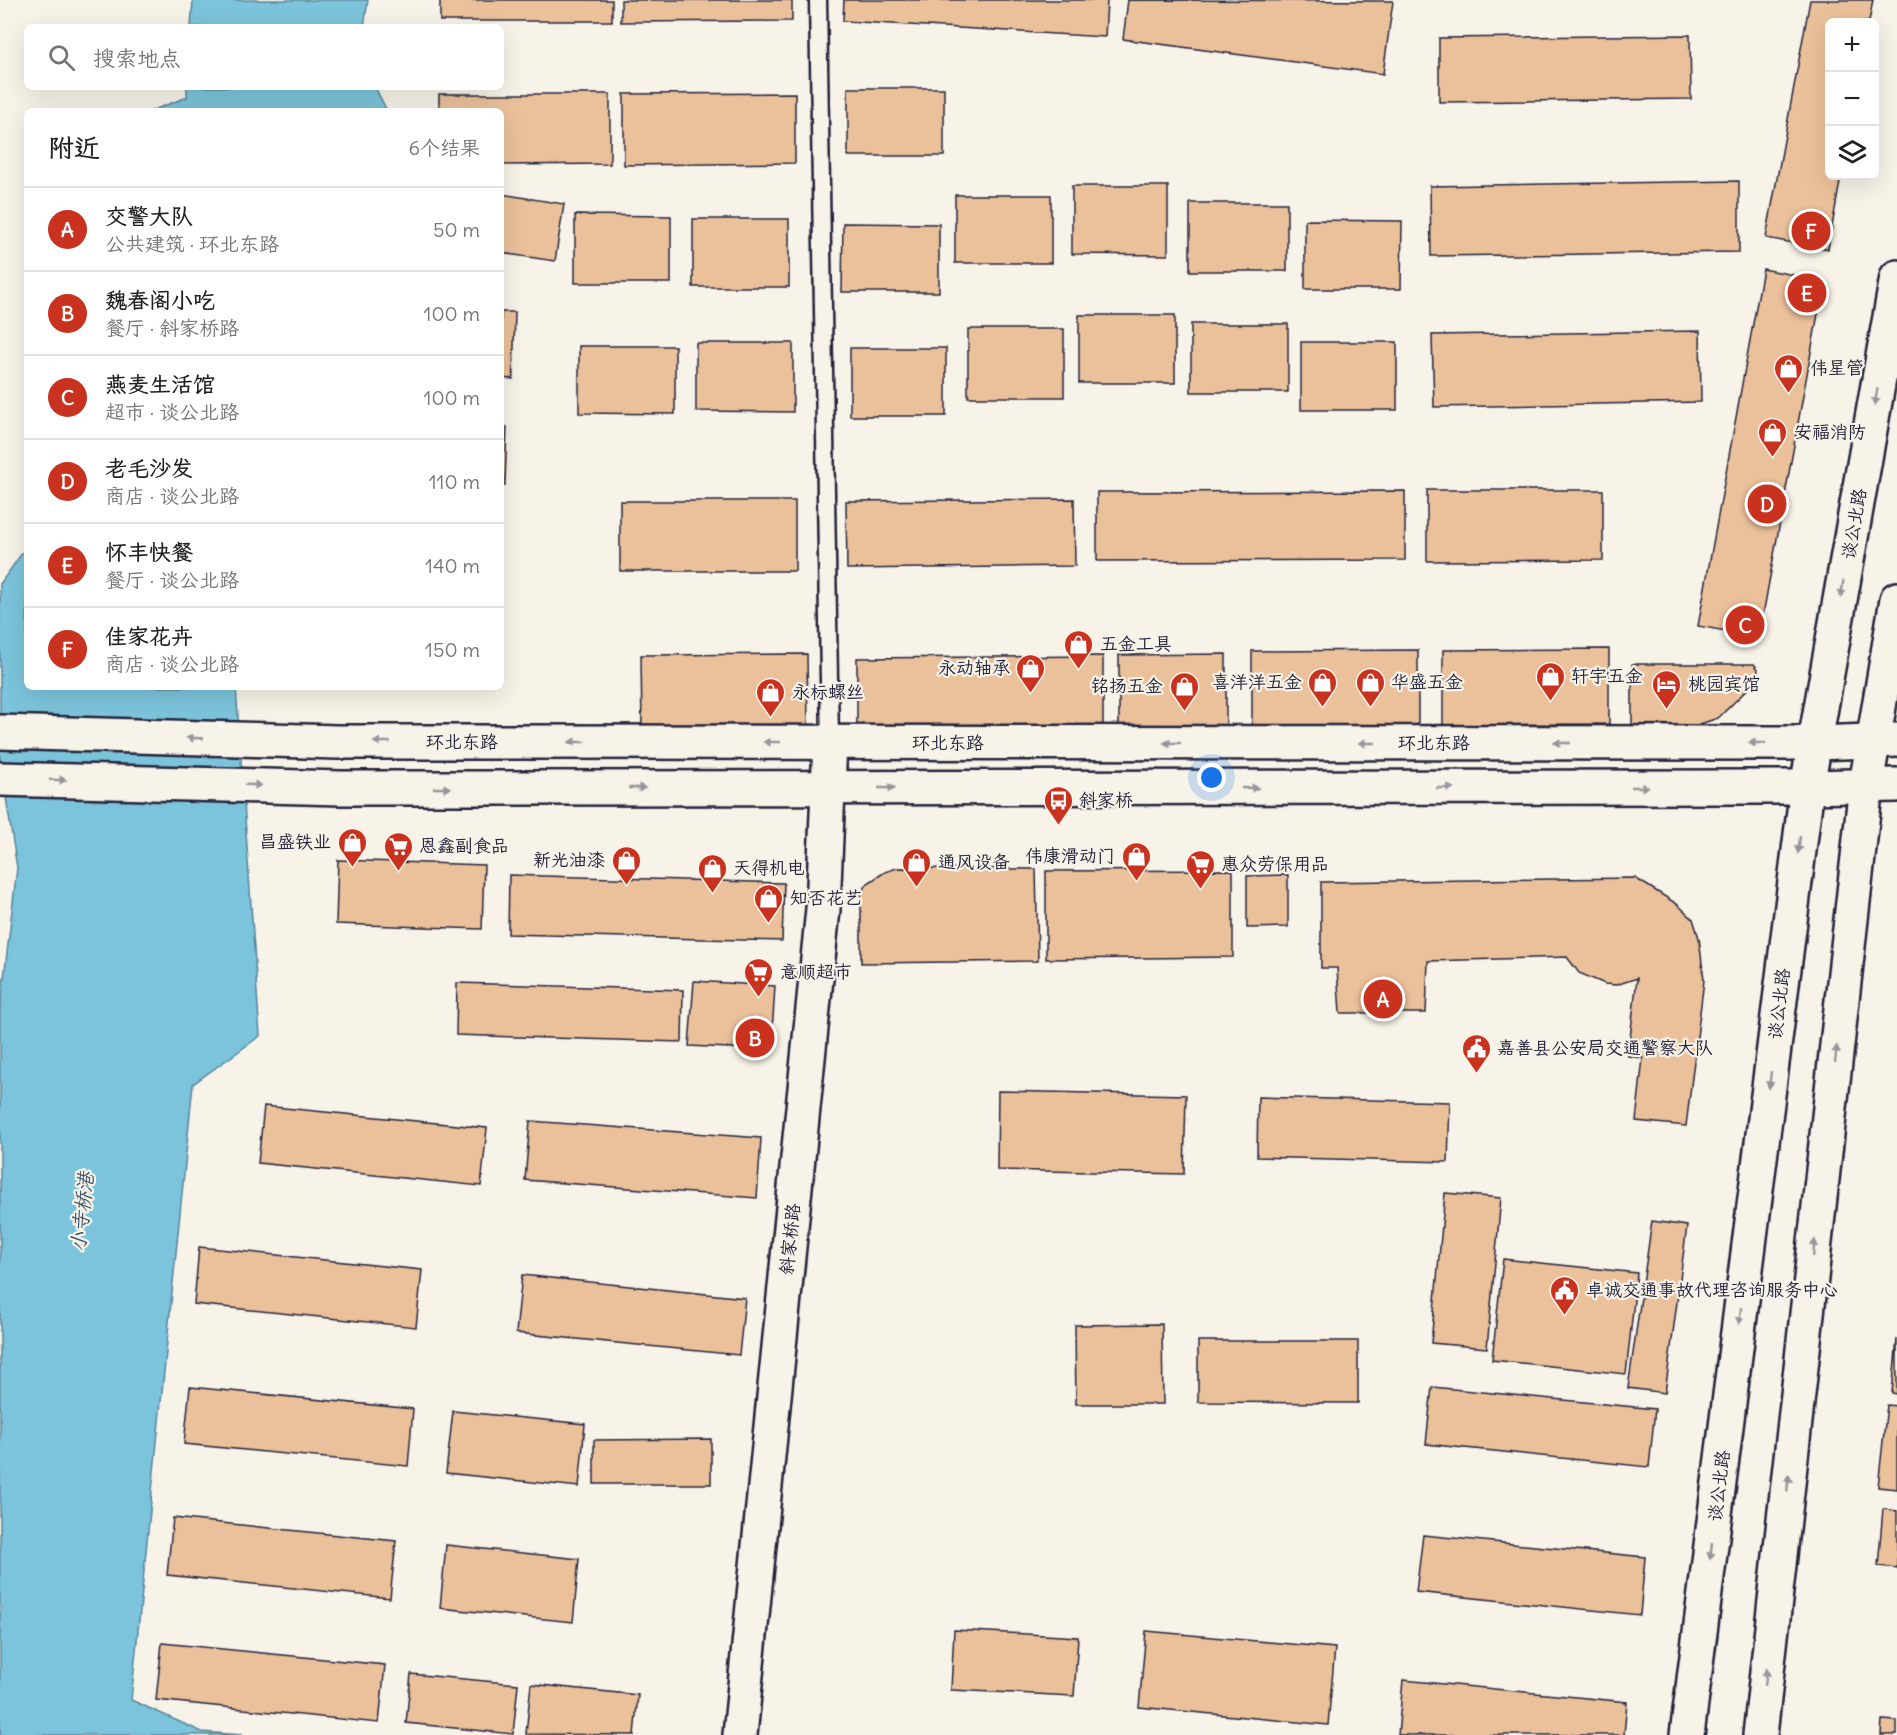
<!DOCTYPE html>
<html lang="zh">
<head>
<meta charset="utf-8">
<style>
  body { margin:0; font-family:Delius,"LXGW WenKai TC",sans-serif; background:#f2f2f2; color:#202124 }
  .controls { position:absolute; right:18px; top:18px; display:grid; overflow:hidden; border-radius:9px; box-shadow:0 6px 24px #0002 }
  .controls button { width:54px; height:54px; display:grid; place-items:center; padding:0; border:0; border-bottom:2px solid #e0e0e0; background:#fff; color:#202124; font:30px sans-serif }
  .you { position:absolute; left:1212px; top:778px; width:21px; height:21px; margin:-15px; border:4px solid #fff; border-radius:50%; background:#1a73e8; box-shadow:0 0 0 9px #1a73e833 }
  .badge { display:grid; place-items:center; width:39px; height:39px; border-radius:50%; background:#c8321e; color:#fff; font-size:20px; font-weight:700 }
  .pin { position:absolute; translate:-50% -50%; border:3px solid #fff; box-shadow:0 2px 6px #0006 }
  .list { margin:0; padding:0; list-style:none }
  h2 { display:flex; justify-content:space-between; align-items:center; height:78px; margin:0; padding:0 24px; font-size:26px }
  h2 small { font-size:20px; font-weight:400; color:#757577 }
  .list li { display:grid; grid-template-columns:39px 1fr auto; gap:18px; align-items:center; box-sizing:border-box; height:84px; padding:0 24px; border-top:2px solid #e0e0e0 }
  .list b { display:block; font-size:22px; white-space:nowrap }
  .list p { margin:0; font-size:20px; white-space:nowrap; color:#757577 }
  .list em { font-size:20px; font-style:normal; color:#757577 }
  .icon { flex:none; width:33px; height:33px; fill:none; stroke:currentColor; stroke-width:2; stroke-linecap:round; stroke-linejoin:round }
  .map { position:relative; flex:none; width:1897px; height:1735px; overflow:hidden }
  .search { position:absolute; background:#fff; box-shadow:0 6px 24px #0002; left:24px; top:24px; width:480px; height:66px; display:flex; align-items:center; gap:15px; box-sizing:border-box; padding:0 21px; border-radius:9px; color:#757577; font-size:22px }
  .panel { position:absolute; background:#fff; box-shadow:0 6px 24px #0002; left:24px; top:108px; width:480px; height:582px; border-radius:9px }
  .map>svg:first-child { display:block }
  .water { fill:#7bc4db; stroke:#57839b; stroke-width:1.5 }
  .building { fill:#ebc19b; stroke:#22223b; stroke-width:1.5 }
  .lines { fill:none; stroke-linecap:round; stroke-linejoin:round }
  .lane-casing { stroke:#22223b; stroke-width:21 }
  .street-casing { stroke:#22223b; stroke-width:38 }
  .secondary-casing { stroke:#22223b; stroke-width:38 }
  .primary-casing { stroke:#22223b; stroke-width:38 }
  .lane { stroke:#f7f3e8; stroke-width:16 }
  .street { stroke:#f7f3e8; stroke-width:33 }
  .secondary { stroke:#f7f3e8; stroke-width:33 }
  .primary { stroke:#f7f3e8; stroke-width:33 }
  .oneway { fill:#97959a }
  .labels { text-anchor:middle; stroke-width:4.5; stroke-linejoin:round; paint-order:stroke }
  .poi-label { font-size:18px; fill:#22223b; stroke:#f7f3e8; text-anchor:start }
  .street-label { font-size:18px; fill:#22223b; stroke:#f7f3e8 }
  .water-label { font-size:20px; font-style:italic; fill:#3d536b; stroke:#f7f3e8 }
</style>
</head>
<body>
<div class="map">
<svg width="1897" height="1735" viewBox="0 0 1897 1735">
  <rect width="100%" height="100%" fill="#f7f3e8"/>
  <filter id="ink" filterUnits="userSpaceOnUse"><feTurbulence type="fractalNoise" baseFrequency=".0167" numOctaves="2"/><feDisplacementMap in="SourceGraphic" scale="12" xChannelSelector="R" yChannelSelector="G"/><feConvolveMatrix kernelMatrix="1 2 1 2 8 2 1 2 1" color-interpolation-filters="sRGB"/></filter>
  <g filter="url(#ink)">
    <g class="water">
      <path d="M193 0H368L364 27H191Z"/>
      <path d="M187 87H375L387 111H151L187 97Z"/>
      <path d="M27 546V687H236L260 1036 193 1084 131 1700 202 1732 243 1735H0V1012L17 868 0 759V584Z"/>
    </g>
    <g class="building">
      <rect x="440" y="0" width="172" height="21"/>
      <path d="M621 0H792V21L621 22Z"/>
      <path d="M844 0H1107L1105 37 843 21Z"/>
      <path d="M1128 0 1393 1 1383 74 1123 39Z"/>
      <path d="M1810 0H1873L1869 22H1830V176H1841L1828 249 1766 238Z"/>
      <path d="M1690 35 1691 99 1439 102V38Z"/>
      <rect x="848" y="88" width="96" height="68"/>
      <path d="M795 93V163L624 165V94Z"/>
      <path d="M439 94H610V164L501 165V111H439Z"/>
      <path d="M1739 181V252L1431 256 1430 186Z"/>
      <path d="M1072 186H1168V255L1072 254Z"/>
      <path d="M501 194 564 204 555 261 501 253Z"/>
      <rect x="955" y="195" width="96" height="68"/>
      <rect x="1190" y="203" width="97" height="68"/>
      <path d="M575 215 671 216V283H575Z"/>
      <rect x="693" y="219" width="96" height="68"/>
      <path d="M1305 220 1402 221 1401 289H1305Z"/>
      <path d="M843 223 939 224V292H842Z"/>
      <path d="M1763 269 1824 281 1759 637 1698 626Z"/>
      <path d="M501 312H515L513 379 501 378Z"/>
      <rect x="1079" y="315" width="96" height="68"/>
      <rect x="1191" y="324" width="97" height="68"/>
      <rect x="968" y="329" width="96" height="68"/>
      <path d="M1700 331 1701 402 1434 407 1432 335Z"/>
      <rect x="1301" y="342" width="96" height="68"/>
      <path d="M696 343H793V412L696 411Z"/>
      <path d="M579 346H675V414L579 413Z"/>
      <rect x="850" y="348" width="96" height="68"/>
      <path d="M501 427H507L505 485 501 484Z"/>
      <path d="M1427 490H1603V560L1427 561Z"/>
      <path d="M1405 491V560L1097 561V492Z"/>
      <path d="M1074 499 1075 566 847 569 846 501Z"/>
      <rect x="620" y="501" width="175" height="70"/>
      <path d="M1609 649V724L1443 725V650Z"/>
      <path d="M1418 650V726H1252V651Z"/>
      <path d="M807 654 808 730H642L641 655Z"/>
      <path d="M1226 654V726L1119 727V655Z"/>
      <path d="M1103 656V726L857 728V658Z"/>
      <path d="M1632 664H1754L1758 669 1756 681 1718 718 1697 725H1632Z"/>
      <path d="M338 860 484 865 482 929 336 924Z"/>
      <path d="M897 868 1036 869 1038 961 861 963V893L868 883 885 872Z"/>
      <path d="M1233 870V957L1046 959V871Z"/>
      <path d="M509 875 784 883 782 941 508 934Z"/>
      <path d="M1288 875V927L1247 928V876Z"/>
      <path d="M1635 878 1677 904 1693 919 1699 938 1704 980 1686 1126 1636 1121 1643 1058 1628 1056 1637 978 1616 985 1605 984 1579 973 1567 957 1428 961 1426 1013H1340L1337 968H1321V882Z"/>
      <path d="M694 981 775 986 771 1050 689 1046Z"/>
      <path d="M457 983 683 990 682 1042 456 1035Z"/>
      <path d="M998 1091 1186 1095 1184 1174 997 1170Z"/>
      <path d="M1258 1097 1450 1102 1448 1162 1257 1157Z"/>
      <path d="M264 1106 487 1128 481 1186 258 1163Z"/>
      <path d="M530 1121 761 1138 757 1198 525 1180Z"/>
      <path d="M1445 1193 1501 1198 1487 1348 1431 1343Z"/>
      <path d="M1652 1221 1687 1226 1665 1393 1628 1388Z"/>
      <path d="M199 1247 422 1270 416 1327 194 1304Z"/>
      <path d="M1503 1259 1637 1273 1626 1374 1492 1360Z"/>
      <path d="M522 1275 745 1298 739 1355 516 1333Z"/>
      <path d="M1162 1324 1163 1404H1076L1075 1325Z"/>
      <path d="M1897 1339V1394L1892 1393Z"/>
      <path d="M1198 1341H1358V1403L1198 1402Z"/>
      <path d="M190 1387 413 1409 408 1466 184 1444Z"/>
      <path d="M1432 1387 1655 1409 1649 1467 1426 1444Z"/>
      <path d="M1887 1405 1897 1406V1489L1878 1487Z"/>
      <path d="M453 1411 585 1424 579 1487 446 1473Z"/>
      <path d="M711 1439V1484H594V1440Z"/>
      <path d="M1883 1509 1897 1511V1568L1878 1566Z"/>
      <path d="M173 1518 396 1541 390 1598 167 1575Z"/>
      <path d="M1423 1535 1645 1557 1640 1615 1416 1592Z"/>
      <path d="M446 1545 579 1559 573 1622 440 1608Z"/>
      <path d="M954 1630 1078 1637 1074 1696 951 1690Z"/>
      <path d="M1146 1631 1335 1648 1328 1725 1139 1707Z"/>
      <path d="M162 1643 385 1665 379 1723 156 1700Z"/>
      <path d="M411 1674 518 1684 513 1734 406 1723Z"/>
      <path d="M1403 1680 1627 1702 1624 1735H1398Z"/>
      <path d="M531 1684 638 1695 634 1735 526 1734Z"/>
      <path d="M1882 1720 1897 1721V1735H1881Z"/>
    </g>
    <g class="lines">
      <defs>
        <path id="lane" d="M818 0 830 742"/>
        <path id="street" d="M740 1735 823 909 830 742"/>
        <g id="secondary">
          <path d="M0 732 337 742 1815 743 1897 740"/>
          <path d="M0 779 341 788 1807 787 1897 785"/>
        </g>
        <g id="primary">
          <path d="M1687 1735 1807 787 1897 277"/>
          <path d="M1760 1735 1866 785 1897 599"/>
        </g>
      </defs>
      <use href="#lane" class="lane-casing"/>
      <use href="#street" class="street-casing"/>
      <use href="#secondary" class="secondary-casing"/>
      <use href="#primary" class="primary-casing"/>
      <use href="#lane" class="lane"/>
      <use href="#street" class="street"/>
      <use href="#secondary" class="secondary"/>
      <use href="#primary" class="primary"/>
    </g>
    <defs><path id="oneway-solid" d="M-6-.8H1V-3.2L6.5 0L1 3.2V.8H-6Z" transform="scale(1.5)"/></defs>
    <g class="oneway">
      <use href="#oneway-solid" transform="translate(1876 397) rotate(100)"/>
      <use href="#oneway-solid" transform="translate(1842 589) rotate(100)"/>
      <use href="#oneway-solid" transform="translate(195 738) rotate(-178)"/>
      <use href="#oneway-solid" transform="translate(382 742) rotate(180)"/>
      <use href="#oneway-solid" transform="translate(577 742) rotate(180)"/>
      <use href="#oneway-solid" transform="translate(772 742) rotate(180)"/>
      <use href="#oneway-solid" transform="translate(1172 743) rotate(-180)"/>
      <use href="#oneway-solid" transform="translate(1367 743) rotate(180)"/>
      <use href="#oneway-solid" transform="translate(1562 743) rotate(180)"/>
      <use href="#oneway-solid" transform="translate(1757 743) rotate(180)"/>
      <use href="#oneway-solid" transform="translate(58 780) rotate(2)"/>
      <use href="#oneway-solid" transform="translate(253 785) rotate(2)"/>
      <use href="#oneway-solid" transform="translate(1640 787)"/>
      <use href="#oneway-solid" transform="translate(442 788)"/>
      <use href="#oneway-solid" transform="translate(637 788)"/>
      <use href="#oneway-solid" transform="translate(887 788)"/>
      <use href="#oneway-solid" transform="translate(1250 788)"/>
      <use href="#oneway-solid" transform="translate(1445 788)"/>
      <use href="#oneway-solid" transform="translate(1799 845) rotate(97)"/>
      <use href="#oneway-solid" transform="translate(1836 1054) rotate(-84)"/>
      <use href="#oneway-solid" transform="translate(1770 1080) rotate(97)"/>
      <use href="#oneway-solid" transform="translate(1814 1248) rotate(-84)"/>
      <use href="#oneway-solid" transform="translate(1740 1316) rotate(97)"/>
      <use href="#oneway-solid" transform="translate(1788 1483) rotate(-84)"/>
      <use href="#oneway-solid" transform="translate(1711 1551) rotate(97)"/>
      <use href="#oneway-solid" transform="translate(1766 1677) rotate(-84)"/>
    </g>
  </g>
  <defs>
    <symbol id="shop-pin" viewBox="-11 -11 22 30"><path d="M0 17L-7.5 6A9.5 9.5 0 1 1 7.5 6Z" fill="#c8321e" stroke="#f7f3e8"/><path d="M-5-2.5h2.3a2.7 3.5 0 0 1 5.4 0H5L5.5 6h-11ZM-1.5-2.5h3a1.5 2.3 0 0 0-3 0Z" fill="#fff"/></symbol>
    <symbol id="hotel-pin" viewBox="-11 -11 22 30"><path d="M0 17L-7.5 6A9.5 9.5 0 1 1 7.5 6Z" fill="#c8321e" stroke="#f7f3e8"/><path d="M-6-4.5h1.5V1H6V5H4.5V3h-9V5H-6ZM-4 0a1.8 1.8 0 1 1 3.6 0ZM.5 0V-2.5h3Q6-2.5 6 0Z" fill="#fff"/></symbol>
    <symbol id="bus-pin" viewBox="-11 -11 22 30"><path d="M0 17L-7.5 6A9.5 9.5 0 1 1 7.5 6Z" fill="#c8321e" stroke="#f7f3e8"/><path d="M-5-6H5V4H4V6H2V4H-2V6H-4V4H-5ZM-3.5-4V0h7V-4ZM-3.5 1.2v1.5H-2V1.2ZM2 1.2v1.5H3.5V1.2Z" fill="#fff"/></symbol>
    <symbol id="supermarket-pin" viewBox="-11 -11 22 30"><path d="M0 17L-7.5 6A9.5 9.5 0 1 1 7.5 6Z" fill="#c8321e" stroke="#f7f3e8"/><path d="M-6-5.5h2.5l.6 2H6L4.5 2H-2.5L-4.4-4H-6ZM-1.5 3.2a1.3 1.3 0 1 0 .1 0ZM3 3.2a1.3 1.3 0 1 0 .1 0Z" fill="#fff"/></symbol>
    <symbol id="civic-pin" viewBox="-11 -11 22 30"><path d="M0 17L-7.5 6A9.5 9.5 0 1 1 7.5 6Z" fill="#c8321e" stroke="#f7f3e8"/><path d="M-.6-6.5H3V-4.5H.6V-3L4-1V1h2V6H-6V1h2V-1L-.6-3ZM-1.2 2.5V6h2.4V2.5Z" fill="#fff"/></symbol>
  </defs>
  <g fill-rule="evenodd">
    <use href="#shop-pin" x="1772" y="352" width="33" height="45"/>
    <use href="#shop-pin" x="1756" y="416" width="33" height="45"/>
    <use href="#shop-pin" x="1062" y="628" width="33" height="45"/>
    <use href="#shop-pin" x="1014" y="652" width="33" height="45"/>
    <use href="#shop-pin" x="1534" y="660" width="33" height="45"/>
    <use href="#shop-pin" x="1306" y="666" width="33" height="45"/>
    <use href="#shop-pin" x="1354" y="666" width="33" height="45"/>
    <use href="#hotel-pin" x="1650" y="668" width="33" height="45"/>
    <use href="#shop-pin" x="1168" y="670" width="33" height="45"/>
    <use href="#shop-pin" x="754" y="676" width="33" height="45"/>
    <use href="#bus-pin" x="1042" y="784" width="33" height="45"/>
    <use href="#shop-pin" x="336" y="826" width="33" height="45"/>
    <use href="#supermarket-pin" x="382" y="830" width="33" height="45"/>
    <use href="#shop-pin" x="1120" y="840" width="33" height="45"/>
    <use href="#shop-pin" x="610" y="844" width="33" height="45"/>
    <use href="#shop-pin" x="900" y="846" width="33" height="45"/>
    <use href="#supermarket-pin" x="1184" y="848" width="33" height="45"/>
    <use href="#shop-pin" x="696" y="852" width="33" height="45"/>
    <use href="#shop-pin" x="752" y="882" width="33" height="45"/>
    <use href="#supermarket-pin" x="742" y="956" width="33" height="45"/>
    <use href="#civic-pin" x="1460" y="1032" width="33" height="45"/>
    <use href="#civic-pin" x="1548" y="1274" width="33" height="45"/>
  </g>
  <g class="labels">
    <g class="poi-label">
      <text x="1810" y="374">伟星管</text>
      <text x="1794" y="438">安福消防</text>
      <text x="1100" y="650">五金工具</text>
      <text x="1010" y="674" text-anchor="end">永动轴承</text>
      <text x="1571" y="682">轩宇五金</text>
      <text x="1302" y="688" text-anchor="end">喜洋洋五金</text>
      <text x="1391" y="688">华盛五金</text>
      <text x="1688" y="690">桃园宾馆</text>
      <text x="1163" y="692" text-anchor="end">铭扬五金</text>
      <text x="792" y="698">永标螺丝</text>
      <text x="1079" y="806">斜家桥</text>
      <text x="331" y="848" text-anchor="end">昌盛铁业</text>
      <text x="419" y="852">恩鑫副食品</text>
      <text x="1115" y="862" text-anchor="end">伟康滑动门</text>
      <text x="605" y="866" text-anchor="end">新光油漆</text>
      <text x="938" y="868">通风设备</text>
      <text x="1221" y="870">惠众劳保用品</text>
      <text x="733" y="874">天得机电</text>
      <text x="790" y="904">知否花艺</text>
      <text x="780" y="978">意顺超市</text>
      <text x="1497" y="1054">嘉善县公安局交通警察大队</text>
      <text x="1586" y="1296">卓诚交通事故代理咨询服务中心</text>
    </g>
    <g class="street-label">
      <text transform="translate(1854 524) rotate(-80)" y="6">谈公北路</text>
      <text x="462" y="748">环北东路</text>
      <text x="948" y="749">环北东路</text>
      <text x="1434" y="749">环北东路</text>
      <text transform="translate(1779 1004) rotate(-83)" y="6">谈公北路</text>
      <text transform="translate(790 1239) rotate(-84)" y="6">斜家桥路</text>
      <text transform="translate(1719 1486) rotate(-83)" y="6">谈公北路</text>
    </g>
    <g class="water-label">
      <text transform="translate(82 1212) rotate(-84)" y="7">小寺桥港</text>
    </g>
  </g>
</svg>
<div class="controls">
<button>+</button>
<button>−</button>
<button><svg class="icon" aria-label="layers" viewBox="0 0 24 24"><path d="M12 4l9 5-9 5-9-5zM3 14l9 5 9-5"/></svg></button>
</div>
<div class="you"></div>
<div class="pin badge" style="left:1383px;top:999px">A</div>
<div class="pin badge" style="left:755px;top:1038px">B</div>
<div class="pin badge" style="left:1745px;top:625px">C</div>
<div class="pin badge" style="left:1767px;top:504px">D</div>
<div class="pin badge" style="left:1807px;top:293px">E</div>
<div class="pin badge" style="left:1811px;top:231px">F</div>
<div class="search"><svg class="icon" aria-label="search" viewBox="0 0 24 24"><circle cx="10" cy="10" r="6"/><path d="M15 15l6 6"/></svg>搜索地点</div>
<section class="panel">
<h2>附近<small>6个结果</small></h2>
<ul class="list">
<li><span class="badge">A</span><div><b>交警大队</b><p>公共建筑 · 环北东路</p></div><em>50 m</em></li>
<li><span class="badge">B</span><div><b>魏春阁小吃</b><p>餐厅 · 斜家桥路</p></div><em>100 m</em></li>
<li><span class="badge">C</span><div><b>燕麦生活馆</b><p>超市 · 谈公北路</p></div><em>100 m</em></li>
<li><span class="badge">D</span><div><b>老毛沙发</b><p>商店 · 谈公北路</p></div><em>110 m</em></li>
<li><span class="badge">E</span><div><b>怀丰快餐</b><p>餐厅 · 谈公北路</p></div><em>140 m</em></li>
<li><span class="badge">F</span><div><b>佳家花卉</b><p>商店 · 谈公北路</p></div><em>150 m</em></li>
</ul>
</section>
</div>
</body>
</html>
